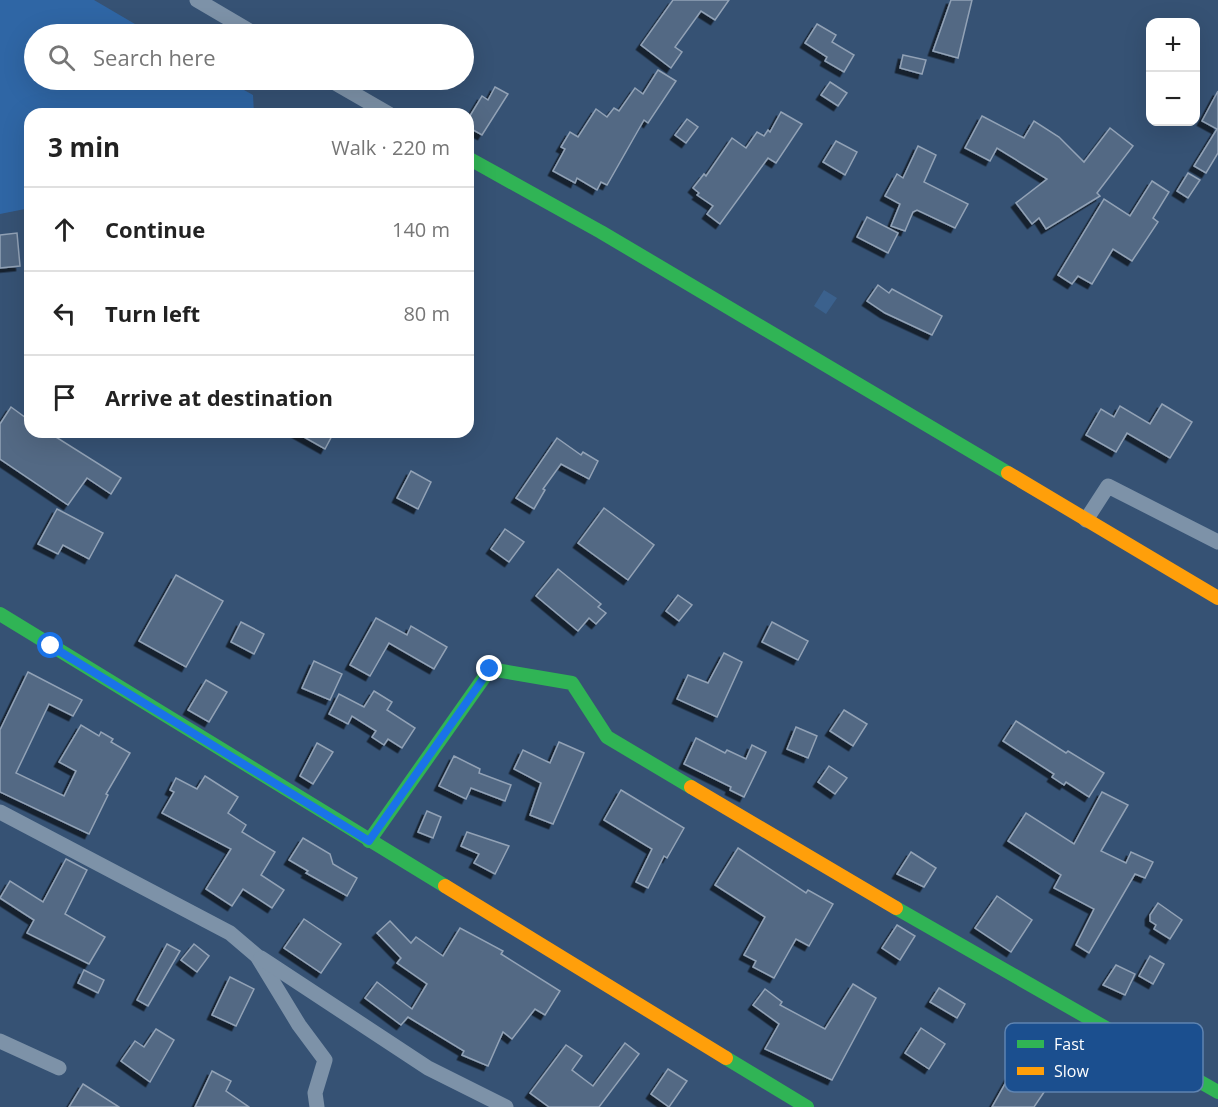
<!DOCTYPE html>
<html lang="en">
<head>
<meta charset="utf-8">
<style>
  body { margin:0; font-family:"Open Sans",sans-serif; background:#f6f6f6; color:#222 }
  .controls { position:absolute; right:18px; top:18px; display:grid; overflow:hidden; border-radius:12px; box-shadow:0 6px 24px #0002 }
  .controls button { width:54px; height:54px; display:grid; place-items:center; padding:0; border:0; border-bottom:2px solid #e0e0e0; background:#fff; color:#222; font:30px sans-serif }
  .stop { position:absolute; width:18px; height:18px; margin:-14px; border:4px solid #1a73e8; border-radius:50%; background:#fff }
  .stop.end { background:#1a73e8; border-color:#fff; box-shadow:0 2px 6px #0008 }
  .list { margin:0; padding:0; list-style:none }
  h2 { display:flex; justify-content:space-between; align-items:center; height:78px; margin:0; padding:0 24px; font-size:26px }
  h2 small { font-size:20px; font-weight:400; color:#767676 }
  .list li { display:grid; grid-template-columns:39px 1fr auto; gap:18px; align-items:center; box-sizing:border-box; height:84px; padding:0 24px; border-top:2px solid #e0e0e0 }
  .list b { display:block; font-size:22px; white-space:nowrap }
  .list em { font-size:20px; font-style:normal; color:#767676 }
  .icon { flex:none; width:33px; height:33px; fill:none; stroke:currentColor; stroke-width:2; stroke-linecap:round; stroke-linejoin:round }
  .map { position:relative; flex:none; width:1218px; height:1107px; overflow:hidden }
  .search { position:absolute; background:#fff; box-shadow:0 6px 24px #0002; left:24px; top:24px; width:450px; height:66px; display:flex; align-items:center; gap:15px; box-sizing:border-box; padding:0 21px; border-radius:33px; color:#767676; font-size:22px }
  .panel { position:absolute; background:#fff; box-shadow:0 6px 24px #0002; left:24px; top:108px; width:450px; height:330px; border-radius:18px }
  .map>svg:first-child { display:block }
  .green { fill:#2f66a5 }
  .water { fill:#3b618d }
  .building { fill:#526984; stroke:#92a2b6; stroke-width:1.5; filter:url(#shadow) }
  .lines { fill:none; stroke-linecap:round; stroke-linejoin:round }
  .street { stroke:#7d92a8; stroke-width:15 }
  .fast { stroke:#30b455; stroke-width:14 }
  .slow { stroke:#ff9f0a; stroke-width:14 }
  .route { stroke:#1a73e8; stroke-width:8 }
  .key { fill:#1b4f8f; stroke:#5f84b1; stroke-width:1.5 }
  .key-label { font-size:16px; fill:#fff }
</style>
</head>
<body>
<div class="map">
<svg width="1218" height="1107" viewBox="0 0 1218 1107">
  <defs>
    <filter id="shadow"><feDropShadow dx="-4.5" dy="4.5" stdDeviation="0" flood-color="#0009"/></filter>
  </defs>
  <rect width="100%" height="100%" fill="#365274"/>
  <path class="green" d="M0 0H94L152 34H34V80H226L253 95 254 114H30V208L0 214Z"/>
  <path class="water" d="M824 290 837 298 826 314 814 306Z"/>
  <g class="building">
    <path d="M673 0H729L715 20 701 11 675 47 682 52 671 68 641 45Z"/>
    <path d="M951 0H972L958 58 933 51Z"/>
    <path d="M817 24 836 35 832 42 854 55 844 72 825 61 827 57 805 43Z"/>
    <path d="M903 55 926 60 922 74 900 68Z"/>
    <path d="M658 70 676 81 648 123 644 120 607 185 601 182 597 190 577 178 575 183 553 171 565 149 561 147 570 132 578 137 596 109 607 117 614 108 619 111 635 88 643 94Z"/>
    <path d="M830 82 847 93 838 106 821 95Z"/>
    <path d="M495 87 508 94 482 135 468 127V119L482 96 488 100Z"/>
    <path d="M1218 91V153L1206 173 1194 166 1217 129 1202 121Z"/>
    <path d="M781 112 802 124 776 163 768 158 720 224 707 214 713 206 697 195 699 193 693 188 704 174 706 176 732 138 746 148 757 132 764 136 768 130 770 132Z"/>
    <path d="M982 116 1024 138 1034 121 1059 137 1084 162 1110 128 1133 146 1097 193 1100 196 1046 229 1039 218 1032 224 1016 203 1047 179 997 148 990 161 965 148Z"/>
    <path d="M687 119 698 127 686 143 675 135Z"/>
    <path d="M836 141 857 152 845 175 823 162Z"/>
    <path d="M918 146 936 155 924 182 968 204 955 228 917 210 913 212 905 231 891 226 900 204 885 196 897 174 903 178Z"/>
    <path d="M1188 173 1200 180 1188 198 1177 191Z"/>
    <path d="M1152 181 1169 192 1153 218 1158 222 1132 261 1113 249 1092 284 1078 276 1072 284 1058 275 1104 199 1130 216Z"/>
    <path d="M867 217 898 233 888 253 857 237Z"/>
    <path d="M17 233 20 266 0 268V235Z"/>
    <path d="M878 285 889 293 892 289 942 316 932 335 885 313 867 301Z"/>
    <path d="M1162 404 1192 422 1170 458 1127 433 1116 452 1086 435 1101 409 1114 417 1120 406 1150 424Z"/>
    <path d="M11 407 30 421V432H48L121 478 111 494 87 478 68 505 0 459V424Z"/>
    <path d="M295 432H334L325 449Z"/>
    <path d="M557 438 581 455 583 452 598 461 589 479 561 464 543 489 545 490 534 509 516 498Z"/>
    <path d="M411 471 431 482 418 509 397 498Z"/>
    <path d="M604 508 654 545 628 580 578 543Z"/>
    <path d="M57 509 103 533 89 559 63 545 58 554 38 544Z"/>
    <path d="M505 529 524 542 509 562 491 549Z"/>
    <path d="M558 569 601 604 598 607 606 613 596 624 589 618 578 631 536 596Z"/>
    <path d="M176 575 223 601 186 667 139 641Z"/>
    <path d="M678 595 692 605 679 621 666 611Z"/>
    <path d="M376 618 407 635 411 626 447 647 434 669 389 643 370 676 350 665Z"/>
    <path d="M241 622 264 634 254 654 231 642Z"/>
    <path d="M772 622 808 641 798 660 762 642Z"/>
    <path d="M724 653 742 662 717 717 677 699 688 675 708 683Z"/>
    <path d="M314 661 342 674 330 700 302 688Z"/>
    <path d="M28 672 82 700 73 716 49 704 16 773 64 796 76 771 59 762 81 725 99 736 101 732 113 739 111 742 130 753 106 794 108 795 89 834 0 792V730Z"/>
    <path d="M206 680 227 692 209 722 188 710Z"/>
    <path d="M374 691 392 702 387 710 415 728 402 748 388 739 384 745 372 737 376 731 352 716 348 724 329 714 339 694 364 707Z"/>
    <path d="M844 710 867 724 853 746 830 731Z"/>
    <path d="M1016 721 1066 753 1068 751 1104 773 1089 797 1066 782 1064 785 1052 777 1054 774 1003 741Z"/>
    <path d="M796 727 817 736 808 758 787 749Z"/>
    <path d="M696 738 725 753 727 750 746 759 752 745 766 752 744 797 730 790 731 787 684 764Z"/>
    <path d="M559 742 584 753 553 824 530 815 541 783 514 769 523 750 550 763Z"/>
    <path d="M317 743 333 752 313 784 300 776Z"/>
    <path d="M454 756 480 769 479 773 511 785 505 801 471 788 466 799 439 786Z"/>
    <path d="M829 766 847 778 835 794 818 782Z"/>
    <path d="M205 776 238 797 228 813 246 825 242 832 275 852 261 875 284 890 272 908 243 889 232 906 206 889 231 849 162 813 174 792 170 790 176 778 197 789Z"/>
    <path d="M621 790 684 828 667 858 664 856 648 888 636 882 652 849 604 820Z"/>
    <path d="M1102 792 1128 805 1101 851 1126 863 1131 852 1153 862 1145 878 1135 874 1089 953 1076 945 1094 909 1054 888 1061 875 1008 841 1026 813 1074 844Z"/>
    <path d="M427 811 441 817 433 838 418 832Z"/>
    <path d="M467 832 509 846 495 874 474 863 479 854 461 846Z"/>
    <path d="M303 838 330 854 333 864 357 878 347 896 306 873 308 871 289 860Z"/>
    <path d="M738 848 806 893 808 890 833 904 809 946 796 939 774 978 753 967 756 961 744 955 765 917 715 885Z"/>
    <path d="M911 852 936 868 924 887 897 874Z"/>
    <path d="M66 859 87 870 65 914 105 937 89 964 27 933 34 920 0 898 10 881 43 902Z"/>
    <path d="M997 896 1032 920 1011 952 975 928Z"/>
    <path d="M1158 903 1182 920 1170 939 1154 929 1156 925 1150 921V915Z"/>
    <path d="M304 919 341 944 321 973 284 948Z"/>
    <path d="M390 921 411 943 416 937 443 956 460 928 503 951 501 954 560 991 545 1015 535 1009 512 1039 503 1032 488 1066 462 1055 464 1051 408 1017 401 1025 365 998 377 982 412 1009 427 984 397 963 401 958 377 933Z"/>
    <path d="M897 925 915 936 900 960 882 948Z"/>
    <path d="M167 944 180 951 148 1006 137 1000Z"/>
    <path d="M194 944 209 956 197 972 181 960Z"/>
    <path d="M1150 956 1164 964 1153 984 1139 976Z"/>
    <path d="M1116 965 1135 974 1125 995 1103 985Z"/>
    <path d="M84 970 104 980 98 993 78 983Z"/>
    <path d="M230 977 254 989 236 1026 212 1015Z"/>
    <path d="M853 984 876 998 832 1080 765 1049 779 1024 753 1005 765 989 782 1002 780 1005 825 1029Z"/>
    <path d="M939 988 965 1004 957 1018 930 1002Z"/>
    <path d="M921 1028 945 1044 929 1069 905 1053Z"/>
    <path d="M156 1029 174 1040 150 1082 121 1061 135 1041 144 1047Z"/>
    <path d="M1033 1034 1081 1061 1072 1077 1059 1070 1034 1107H992Z"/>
    <path d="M625 1043 639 1054 599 1107H549L530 1093 566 1045 582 1056 572 1070 593 1086Z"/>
    <path d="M668 1069 687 1081 669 1107 651 1094Z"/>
    <path d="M212 1071 231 1081 226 1091 249 1107H195Z"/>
    <path d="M83 1084 119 1107H69Z"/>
  </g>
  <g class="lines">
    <g class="street">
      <path d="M197 0 255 34"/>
      <path d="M330 80 389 114"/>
      <path d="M1086 520 1108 486 1218 542"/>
      <path d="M0 812 230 933 257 956 299 1025 325 1060 315 1093 317 1107"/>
      <path d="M261 958 428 1068 506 1107"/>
      <path d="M0 1041 59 1068"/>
    </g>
    <g class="fast">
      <path d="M468 158 601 232 1008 473"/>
      <path d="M0 614 445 886"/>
      <path d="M369 841 490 669 572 683 607 737 691 787"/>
      <path d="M896 908 1218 1092"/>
      <path d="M726 1058 807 1107"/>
    </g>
    <g class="slow">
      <path d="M1008 473 1218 598"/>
      <path d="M691 787 896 908"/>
      <path d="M445 886 726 1058"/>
    </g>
  </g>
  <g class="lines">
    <path class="route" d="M51 646 369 841 490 669"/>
  </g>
  <rect x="1005" y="1023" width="198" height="69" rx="9" class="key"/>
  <rect x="1017" y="1040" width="27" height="8" fill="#30b455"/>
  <rect x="1017" y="1067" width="27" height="8" fill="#ff9f0a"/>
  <g class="key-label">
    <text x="1054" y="1050">Fast</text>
    <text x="1054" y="1077">Slow</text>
  </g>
</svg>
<div class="controls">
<button>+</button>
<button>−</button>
</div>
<div class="stop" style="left:51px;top:646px"></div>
<div class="stop end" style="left:490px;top:669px"></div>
<div class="search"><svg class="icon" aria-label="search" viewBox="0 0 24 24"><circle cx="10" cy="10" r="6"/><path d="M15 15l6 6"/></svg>Search here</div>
<section class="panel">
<h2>3 min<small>Walk · 220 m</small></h2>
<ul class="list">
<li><svg class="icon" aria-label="ahead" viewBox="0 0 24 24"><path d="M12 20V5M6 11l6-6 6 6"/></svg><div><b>Continue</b></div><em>140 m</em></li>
<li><svg class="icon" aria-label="left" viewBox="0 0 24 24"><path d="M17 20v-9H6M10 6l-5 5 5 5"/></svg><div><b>Turn left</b></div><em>80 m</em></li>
<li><svg class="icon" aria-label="arrive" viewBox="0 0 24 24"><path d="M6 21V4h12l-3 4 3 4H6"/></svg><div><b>Arrive at destination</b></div></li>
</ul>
</section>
</div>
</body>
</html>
